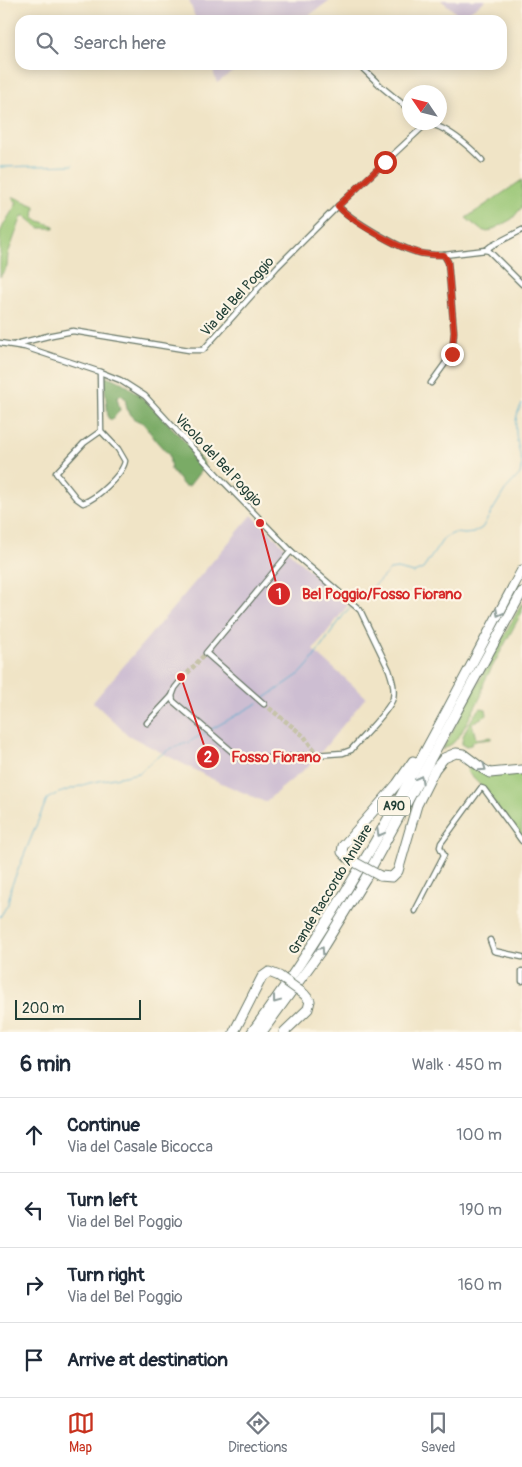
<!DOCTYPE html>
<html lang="en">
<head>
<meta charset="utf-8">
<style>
  body { margin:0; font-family:Pangolin,sans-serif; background:#f6f6f7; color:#1f2937 }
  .compass { position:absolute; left:402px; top:85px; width:45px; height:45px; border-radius:50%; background:#fff; box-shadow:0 2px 12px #0003; rotate:305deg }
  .scale { position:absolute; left:15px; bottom:12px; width:126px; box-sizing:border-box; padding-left:5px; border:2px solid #1f3d34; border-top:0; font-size:14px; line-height:18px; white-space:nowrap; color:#1f3d34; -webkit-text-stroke:4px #fcf5e5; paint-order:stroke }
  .stop { position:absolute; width:15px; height:15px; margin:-11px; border:4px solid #c8321e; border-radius:50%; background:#fff }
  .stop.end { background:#c8321e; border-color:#fff; box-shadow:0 1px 5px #0008 }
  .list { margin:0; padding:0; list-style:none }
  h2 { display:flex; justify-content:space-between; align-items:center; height:65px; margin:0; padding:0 20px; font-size:21px }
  h2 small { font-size:16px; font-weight:400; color:#747a83 }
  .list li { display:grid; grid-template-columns:32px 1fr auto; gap:15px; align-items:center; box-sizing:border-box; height:75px; padding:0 20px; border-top:1px solid #e0e1e3 }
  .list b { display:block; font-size:19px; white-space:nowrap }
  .list p { margin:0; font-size:16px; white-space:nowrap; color:#747a83 }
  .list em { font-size:16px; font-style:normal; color:#747a83 }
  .icon { flex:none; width:28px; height:28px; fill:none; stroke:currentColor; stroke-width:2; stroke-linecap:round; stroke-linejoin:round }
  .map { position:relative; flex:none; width:522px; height:1032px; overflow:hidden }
  .search { position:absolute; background:#fff; box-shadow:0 2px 12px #0003; left:15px; right:15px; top:15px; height:55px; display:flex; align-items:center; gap:12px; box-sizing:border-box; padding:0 18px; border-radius:15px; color:#747a83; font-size:19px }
  .sheet { height:365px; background:#fff }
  nav { display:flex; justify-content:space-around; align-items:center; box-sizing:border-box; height:70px; border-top:1px solid #e0e1e3; background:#fff; font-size:14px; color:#747a83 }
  nav a { display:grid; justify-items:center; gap:2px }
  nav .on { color:#c8321e }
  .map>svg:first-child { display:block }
  .industrial { fill:#cdbed2 }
  .green { fill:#99c675; stroke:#5c8254 }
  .forest { fill:#7aab66; stroke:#4c744d }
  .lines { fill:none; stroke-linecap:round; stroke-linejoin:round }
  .stream { stroke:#4fabcd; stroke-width:1 }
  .minor-tunnel { stroke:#c6c3a9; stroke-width:4.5; stroke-dasharray:4.5 2; stroke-linecap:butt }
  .minor-casing { stroke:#687767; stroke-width:7 }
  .motorway-casing { stroke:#687767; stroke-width:11 }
  .minor { stroke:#fff; stroke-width:4.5 }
  .motorway { stroke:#fff; stroke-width:9 }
  .motorway-bridge-casing { stroke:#687767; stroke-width:11; stroke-linecap:butt }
  .motorway-bridge { stroke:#fff; stroke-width:9 }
  .oneway { stroke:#8f9e9a }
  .route { stroke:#c8321e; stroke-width:6 }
  .labels { text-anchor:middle; stroke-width:4.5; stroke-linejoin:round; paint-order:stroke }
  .shield { fill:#fcf5e5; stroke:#617469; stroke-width:1 }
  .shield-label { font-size:12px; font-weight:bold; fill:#1f3d34 }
  .street-label { font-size:14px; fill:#1f3d34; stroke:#fcf5e5 }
  .leader { fill:none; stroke:#d62828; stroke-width:2 }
  .callout-dot { fill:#d62828; stroke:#fcf5e5; stroke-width:2 }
  .mark-label { font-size:15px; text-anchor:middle; font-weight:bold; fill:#fff }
  .callout-label { font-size:15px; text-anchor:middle; font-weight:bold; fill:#d62828; stroke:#fcf5e5; stroke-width:4.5; stroke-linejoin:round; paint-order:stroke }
</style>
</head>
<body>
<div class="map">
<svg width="522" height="1032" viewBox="0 0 522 1032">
  <rect width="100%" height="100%" fill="#fcf5e5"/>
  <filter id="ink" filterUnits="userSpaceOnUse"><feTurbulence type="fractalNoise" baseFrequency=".02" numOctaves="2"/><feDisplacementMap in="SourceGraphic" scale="10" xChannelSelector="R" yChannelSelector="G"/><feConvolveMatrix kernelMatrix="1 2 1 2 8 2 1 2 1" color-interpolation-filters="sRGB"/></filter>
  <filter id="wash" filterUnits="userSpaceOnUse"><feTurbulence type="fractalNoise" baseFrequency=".0096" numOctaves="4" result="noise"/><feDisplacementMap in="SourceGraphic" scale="20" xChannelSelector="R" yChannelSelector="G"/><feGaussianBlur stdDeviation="1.12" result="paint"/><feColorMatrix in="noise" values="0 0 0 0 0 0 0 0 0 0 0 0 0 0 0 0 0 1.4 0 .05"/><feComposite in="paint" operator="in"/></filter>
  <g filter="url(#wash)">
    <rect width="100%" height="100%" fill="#f0e4c6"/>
    <g class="industrial">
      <path d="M189 0H330L303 20H196Z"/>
      <path d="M441 0H486L461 17Z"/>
      <path d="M211 65H242L217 83Z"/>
      <path d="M252 515 300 562 348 605 313 650 366 697 312 763 265 802 210 778 128 735 93 702Z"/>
    </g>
    <g class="green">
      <path d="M522 180V207L512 219 488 232 481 230 466 218Z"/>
      <path d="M14 197 35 206 34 219 54 226V228H39L25 216H22L8 254 7 266 0 277C0 264 0 244 0 233 4 221 13 212 17 202L13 199Z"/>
      <path d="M522 603V612L484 682 481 696 460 735 453 743 442 750Z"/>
      <path d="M481 708 486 709 487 715 472 723 476 739 491 737V739L473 741 471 745 466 746 462 744C461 735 474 713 481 708Z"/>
      <path d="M472 762 483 769 522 770V841L484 789 467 772Z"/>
    </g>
    <path class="forest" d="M106 377C132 377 185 443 204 463L203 468 189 486H184L171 470 169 455 157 442 143 423 134 419 127 409 125 398 121 395 117 398 120 410 112 420 108 418 104 380Z"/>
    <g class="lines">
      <g class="stream">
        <path d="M0 167 73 165"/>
        <path d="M522 404C510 422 518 444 522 463"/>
        <path d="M358 599 371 589 390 570 397 569 414 573 423 569 444 538 454 533 465 534 473 533 482 528 505 490 520 474 522 464"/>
        <path d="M262 700 301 673 309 664 345 613 351 606"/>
        <path d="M210 730 258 703"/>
        <path d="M0 917 8 904 11 887 47 799 56 794 89 783 139 773 156 758 170 749 189 742 206 732"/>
      </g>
    </g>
  </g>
  <g filter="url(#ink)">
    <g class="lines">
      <g class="minor-tunnel">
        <path d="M183 678 206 653"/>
        <path d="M264 704 304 736 317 755"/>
      </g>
      <defs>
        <g id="minor">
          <path d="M359 65 383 88 410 110"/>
          <path d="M338 206 426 124C443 123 471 148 482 160"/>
          <path d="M486 250 489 251 522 284"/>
          <path d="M0 343 25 347 100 372 120 380 145 396 222 480 291 551 360 610 389 670C392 679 395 688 393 698 390 710 360 739 351 750L343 753 242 760 173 701 172 696"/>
          <path d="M16 344 52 335 73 331 189 350H203L277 267 338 206C351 220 397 247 416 252 425 255 435 255 444 255"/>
          <path d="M100 372 101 431 118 449 125 461C123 474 96 499 83 503L76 498 56 473 84 443 101 431"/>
          <path d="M431 383 452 354 454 332 448 262 444 255 486 250 491 246 522 230"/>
          <path d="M264 704 206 653 291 551"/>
          <path d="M147 723 172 696 175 688 183 678"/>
          <path d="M415 911 444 855 440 847 441 843 481 788 484 789 522 841"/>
          <path d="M490 940 494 951 522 957"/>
          <path d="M522 971V981"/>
        </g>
        <g id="motorway">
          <path d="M349 859 342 852 343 846 397 784 413 761"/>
          <path d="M380 876 392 877 398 871 417 805 435 769 444 758 456 753 463 754 483 769 490 773 522 770"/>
          <path d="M234 1032 262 977 269 972 279 976"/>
          <path d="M252 1032C359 888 437 727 522 570"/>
          <path d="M262 1032 320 952 365 879 522 592"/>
          <path d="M284 1032 308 1009 310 1001 304 994"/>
        </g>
      </defs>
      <use href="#minor" class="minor-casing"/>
      <use href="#motorway" class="motorway-casing"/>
      <use href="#minor" class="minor"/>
      <use href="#motorway" class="motorway"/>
      <defs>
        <g id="motorway-bridge">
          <path d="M349 859 380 876"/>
          <path d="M279 976 304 994"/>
        </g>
      </defs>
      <use href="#motorway-bridge" class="motorway-bridge-casing"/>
      <use href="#motorway-bridge" class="motorway-bridge"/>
    </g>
    <defs><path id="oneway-chevron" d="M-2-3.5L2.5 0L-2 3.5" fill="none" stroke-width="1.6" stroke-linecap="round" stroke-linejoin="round" transform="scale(1.25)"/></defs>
    <g class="oneway">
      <use href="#oneway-chevron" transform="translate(499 613) rotate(118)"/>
      <use href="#oneway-chevron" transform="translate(483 768) rotate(35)"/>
      <use href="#oneway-chevron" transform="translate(420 779) rotate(-61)"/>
      <use href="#oneway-chevron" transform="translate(380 833) rotate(118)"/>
      <use href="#oneway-chevron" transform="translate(321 950) rotate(-57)"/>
      <use href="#oneway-chevron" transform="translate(276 1000) rotate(127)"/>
    </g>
  </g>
  <g class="lines" filter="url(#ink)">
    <path class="route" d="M385 162 338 206C351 221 397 247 416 252 425 255 435 255 444 255L448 262 454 332 452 354"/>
  </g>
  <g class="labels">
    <rect class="shield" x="378" y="796.5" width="32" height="19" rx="4"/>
    <g class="shield-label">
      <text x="394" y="810">A90</text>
    </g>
    <g class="street-label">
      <text transform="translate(237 296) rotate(-48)" y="5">Via del Bel Poggio</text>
      <text transform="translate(219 460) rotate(47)" y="5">Vicolo del Bel Poggio</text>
      <text transform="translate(330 889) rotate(-59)" y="5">Grande Raccordo Anulare</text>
    </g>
  </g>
  <path class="leader" d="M260 523L279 594M181 677L208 757"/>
  <g class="callout-dot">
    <circle cx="260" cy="523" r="5"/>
    <circle cx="181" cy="677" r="5"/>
    <circle cx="279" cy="594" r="12"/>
    <circle cx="208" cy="757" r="12"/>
  </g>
  <g class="mark-label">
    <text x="279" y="599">1</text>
    <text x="208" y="762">2</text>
  </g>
  <g class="callout-label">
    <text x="382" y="599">Bel Poggio/Fosso Fiorano</text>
    <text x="276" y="762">Fosso Fiorano</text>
  </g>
</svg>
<svg class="compass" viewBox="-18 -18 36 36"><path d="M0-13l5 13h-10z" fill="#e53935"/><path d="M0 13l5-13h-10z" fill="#747a83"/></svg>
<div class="scale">200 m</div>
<div class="stop" style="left:385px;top:162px"></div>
<div class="stop end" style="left:452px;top:354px"></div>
<div class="search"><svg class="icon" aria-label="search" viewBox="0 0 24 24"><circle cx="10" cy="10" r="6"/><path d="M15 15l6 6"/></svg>Search here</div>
</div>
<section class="sheet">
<h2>6 min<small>Walk · 450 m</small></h2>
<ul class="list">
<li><svg class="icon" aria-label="ahead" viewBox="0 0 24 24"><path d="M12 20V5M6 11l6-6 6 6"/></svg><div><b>Continue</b><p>Via del Casale Bicocca</p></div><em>100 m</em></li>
<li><svg class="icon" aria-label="left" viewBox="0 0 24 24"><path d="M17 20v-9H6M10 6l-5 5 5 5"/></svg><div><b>Turn left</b><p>Via del Bel Poggio</p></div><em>190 m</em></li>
<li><svg class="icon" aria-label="right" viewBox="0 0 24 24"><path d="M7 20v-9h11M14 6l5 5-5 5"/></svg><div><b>Turn right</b><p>Via del Bel Poggio</p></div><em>160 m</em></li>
<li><svg class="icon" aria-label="arrive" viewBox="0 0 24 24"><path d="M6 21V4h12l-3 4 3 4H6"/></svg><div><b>Arrive at destination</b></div></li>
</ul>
</section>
<nav>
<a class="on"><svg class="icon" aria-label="map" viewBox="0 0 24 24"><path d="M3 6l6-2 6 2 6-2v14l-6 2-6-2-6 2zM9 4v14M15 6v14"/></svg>Map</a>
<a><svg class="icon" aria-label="directions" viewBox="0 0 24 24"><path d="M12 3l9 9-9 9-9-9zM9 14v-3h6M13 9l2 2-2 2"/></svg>Directions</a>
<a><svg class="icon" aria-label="saved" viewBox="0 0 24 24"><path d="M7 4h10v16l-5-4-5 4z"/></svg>Saved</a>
</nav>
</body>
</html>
